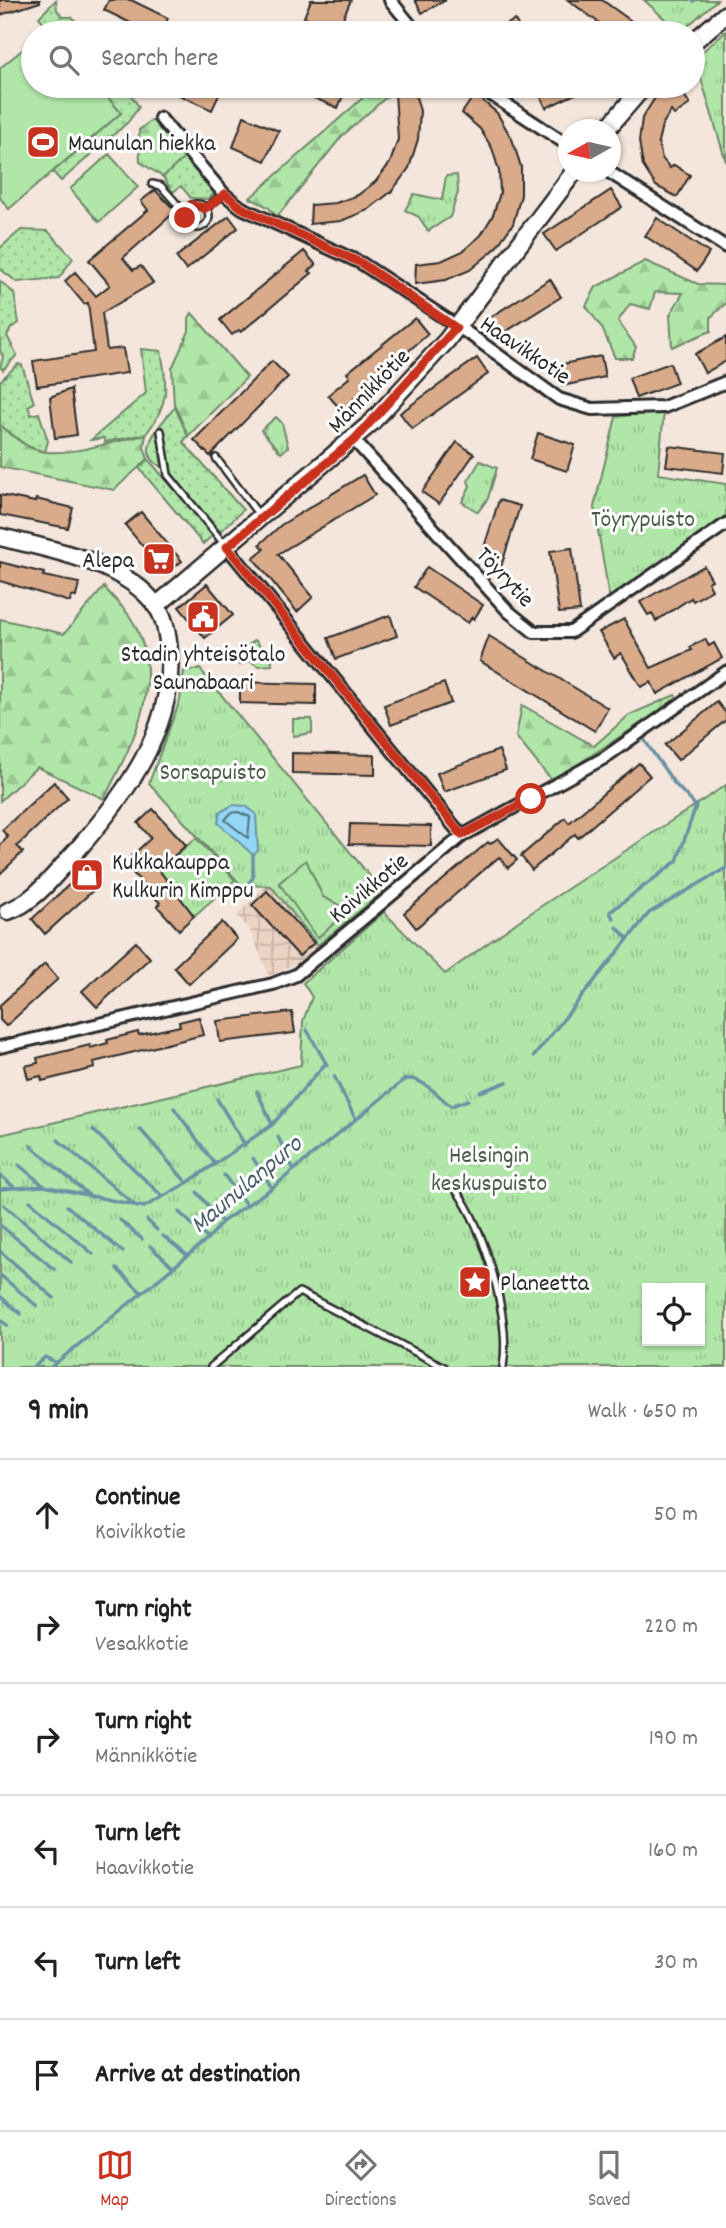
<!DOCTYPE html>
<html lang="en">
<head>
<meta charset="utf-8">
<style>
  body { margin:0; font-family:Dekko,sans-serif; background:#f6f6f6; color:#202124 }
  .controls { position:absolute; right:21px; bottom:21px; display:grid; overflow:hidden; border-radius:0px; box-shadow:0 2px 5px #0004 }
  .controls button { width:63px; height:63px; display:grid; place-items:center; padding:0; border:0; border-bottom:2px solid #e0e0e0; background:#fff; color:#202124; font:35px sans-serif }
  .compass { position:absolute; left:558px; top:119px; width:63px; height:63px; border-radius:50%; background:#fff; box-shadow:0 2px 5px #0004; rotate:262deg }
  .stop { position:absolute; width:21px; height:21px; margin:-16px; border:5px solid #c8321e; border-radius:50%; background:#fff }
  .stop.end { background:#c8321e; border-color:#fff; box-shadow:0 2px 7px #0008 }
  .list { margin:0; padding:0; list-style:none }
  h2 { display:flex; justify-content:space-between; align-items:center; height:91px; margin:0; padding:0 28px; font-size:30px }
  h2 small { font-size:23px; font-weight:400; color:#757577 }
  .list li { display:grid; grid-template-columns:46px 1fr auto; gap:21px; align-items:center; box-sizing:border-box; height:112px; padding:0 28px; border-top:2px solid #e0e0e0 }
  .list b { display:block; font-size:26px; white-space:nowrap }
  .list p { margin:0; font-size:23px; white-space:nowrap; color:#757577 }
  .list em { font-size:23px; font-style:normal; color:#757577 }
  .icon { flex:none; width:38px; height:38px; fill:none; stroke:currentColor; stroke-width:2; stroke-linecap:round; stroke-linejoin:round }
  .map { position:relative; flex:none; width:726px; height:1367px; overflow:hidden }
  .search { position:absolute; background:#fff; box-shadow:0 2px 5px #0004; left:21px; right:21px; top:21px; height:77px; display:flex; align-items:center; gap:18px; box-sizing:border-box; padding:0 24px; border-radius:38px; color:#757577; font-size:26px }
  .sheet { height:763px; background:#fff }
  nav { display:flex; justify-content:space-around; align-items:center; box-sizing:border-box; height:98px; border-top:2px solid #e0e0e0; background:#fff; font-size:19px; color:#757577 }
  nav a { display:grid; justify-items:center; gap:4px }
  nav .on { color:#c8321e }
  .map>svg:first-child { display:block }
  .industrial { fill:url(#industrial-grid) }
  .grass { fill:url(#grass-dots); stroke:#6e886a; stroke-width:2 }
  .forest { fill:url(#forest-firs); stroke:#6e886a; stroke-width:2 }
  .park { fill:url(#park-tufts); stroke:#6e886a; stroke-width:2; fill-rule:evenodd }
  .pitch { fill:#b1e6a9; stroke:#6e886a; stroke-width:2 }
  .water { fill:#94d6f5; stroke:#6a92a4; stroke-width:2 }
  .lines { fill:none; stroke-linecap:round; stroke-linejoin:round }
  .shore { stroke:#556f7c; stroke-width:2 }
  .stream { stroke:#6a92a4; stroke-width:3.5 }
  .building { fill:#daab8b; stroke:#2b2b2b; stroke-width:2 }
  .lane-casing { stroke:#2b2b2b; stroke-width:10 }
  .street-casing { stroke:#2b2b2b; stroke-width:16 }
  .secondary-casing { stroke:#2b2b2b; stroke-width:21 }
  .lane { stroke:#fff; stroke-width:5 }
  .street { stroke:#fff; stroke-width:10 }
  .secondary { stroke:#fff; stroke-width:16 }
  .route { stroke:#c8321e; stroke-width:9 }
  .labels { text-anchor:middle; stroke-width:6; stroke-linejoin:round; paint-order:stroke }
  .poi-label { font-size:24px; fill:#2b2b2b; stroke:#fff; text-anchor:start }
  .street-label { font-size:24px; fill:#2b2b2b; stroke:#fff }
  .park-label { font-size:24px; fill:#4c5a4a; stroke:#fff }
  .water-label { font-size:26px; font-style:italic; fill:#4a5e68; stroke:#fff }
</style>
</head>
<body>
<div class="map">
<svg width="726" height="1367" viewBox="0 0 726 1367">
  <defs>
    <pattern id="industrial-grid" width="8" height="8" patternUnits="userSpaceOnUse" patternTransform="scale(1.75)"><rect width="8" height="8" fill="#ecd4c4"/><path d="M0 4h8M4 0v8" fill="none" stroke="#cbb6a9"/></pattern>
    <pattern id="grass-dots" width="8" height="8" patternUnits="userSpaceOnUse" patternTransform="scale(1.75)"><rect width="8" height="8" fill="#b1e6a9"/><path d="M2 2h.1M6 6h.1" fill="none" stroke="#98c592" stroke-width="1.8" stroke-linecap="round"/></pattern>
    <pattern id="forest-firs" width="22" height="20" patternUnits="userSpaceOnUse" patternTransform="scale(1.75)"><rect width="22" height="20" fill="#b1e6a9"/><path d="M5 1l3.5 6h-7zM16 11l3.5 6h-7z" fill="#98c592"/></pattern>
    <pattern id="park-tufts" width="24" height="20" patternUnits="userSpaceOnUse" patternTransform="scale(1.75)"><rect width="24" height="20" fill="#b1e6a9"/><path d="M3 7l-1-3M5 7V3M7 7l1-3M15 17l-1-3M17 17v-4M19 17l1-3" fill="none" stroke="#98c592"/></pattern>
  </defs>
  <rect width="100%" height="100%" fill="#f4e6dc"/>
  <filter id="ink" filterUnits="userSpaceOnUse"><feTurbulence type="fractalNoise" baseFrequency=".0143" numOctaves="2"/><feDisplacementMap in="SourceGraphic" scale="14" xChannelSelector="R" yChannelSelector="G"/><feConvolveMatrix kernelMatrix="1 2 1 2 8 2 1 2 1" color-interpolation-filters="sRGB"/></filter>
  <g filter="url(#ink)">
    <path class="industrial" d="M267 885H271L318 945 309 957 269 976 250 930 237 915Z"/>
    <g class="grass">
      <path d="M56 0 57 10 63 17H72L86 33H53L39 17Z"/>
      <path d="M98 86H125L139 107 128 122 61 181 53 172 121 113Z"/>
      <path d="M185 157 216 192 208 199 191 198 181 186 173 192 163 177Z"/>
      <path d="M21 230 48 231 73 258 59 278 17 282 0 269V248Z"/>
      <path d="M0 281 14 293 19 323 11 328 7 336 17 355 3 370 0 367 3 357 0 351Z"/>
      <path d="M141 349 161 351C168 388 169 404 146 434L105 442 104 438 91 440 146 393Z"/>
      <path d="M18 364 22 365 34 403 28 406 31 415 39 413 48 441 45 452 27 446 0 425V381Z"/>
      <path d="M175 407 188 436 183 442 243 510 220 532 172 474 165 431 157 432 162 467C131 452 163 422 175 407Z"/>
      <path d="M148 459 213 535 203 544 139 468Z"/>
    </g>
    <g class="forest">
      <path d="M376 86H399L342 136 277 217 268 207 250 198Z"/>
      <path d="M152 120 185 157 163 177 140 162 139 130Z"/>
      <path d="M645 261 698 284 724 285 726 303 711 317V331L672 347 670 315 683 293 655 292 650 309 630 304 618 321 636 347 632 358H615L602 328 586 306 596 287Z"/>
      <path d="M192 313 247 377 188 436 174 404 172 368 189 331V318Z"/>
      <path d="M0 425C11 434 23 446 37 450 63 459 118 440 146 435L144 447 148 459 114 490 0 467Z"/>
      <path d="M104 587C113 598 125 608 132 620 168 680 132 744 104 799L37 767 0 801V619L64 634Z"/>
      <path d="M675 695 678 699 552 781 516 737 522 705 594 746 629 715Z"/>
    </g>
    <g class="park">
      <path d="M644 0H717L680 33Z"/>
      <path d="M726 31V162L695 58Z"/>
      <path d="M457 175 458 192 450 217 428 231 419 217 405 210 414 194 442 200 446 176Z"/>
      <path d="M664 411 658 474 726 484V515L610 601 594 507 616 417Z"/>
      <path d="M276 417 282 423 288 447 281 453 261 430Z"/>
      <path d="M480 461 497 468 488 498 478 512 462 502 470 486 468 481Z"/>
      <path d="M255 640 260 646 271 648 272 665 258 666 250 661 239 665 236 656Z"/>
      <path d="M200 669 383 892 318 945 271 886 241 885 149 783 180 700 184 671Z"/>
      <path d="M293 719H312V733L293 736Z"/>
      <path d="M726 785V1367H0V1135L301 1065 303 1021 312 997 303 983 384 912 445 974 520 920ZM647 1288H700V1341H647Z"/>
      <path d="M196 838 235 880 194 916 159 870Z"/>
    </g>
    <g class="pitch">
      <path d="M33 41V86H98L121 113 9 209 0 198V68Z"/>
      <path d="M109 154 138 187 99 222 70 189Z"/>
      <path d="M306 860 323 897 350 910 317 938 279 883Z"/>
    </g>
    <path class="water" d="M233 805 246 806 256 814 258 851 253 855 218 823 220 812Z"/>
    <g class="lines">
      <path class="shore" d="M238 812 250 817 248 838 225 820 231 813Z"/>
      <g class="stream">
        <path d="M693 0 694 1"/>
        <path d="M245 887 253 878V855"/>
        <path d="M613 918 610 912 677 861 696 806 674 783 643 738"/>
        <path d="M617 927 627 938"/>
        <path d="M307 1030 327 1065"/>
        <path d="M534 1056 649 913 726 868"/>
        <path d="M334 1076 355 1118"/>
        <path d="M257 1091 272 1124"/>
        <path d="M480 1092 507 1082"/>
        <path d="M217 1099 245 1145"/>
        <path d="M174 1108 215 1164"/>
        <path d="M140 1129 187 1183"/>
        <path d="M93 1130 162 1196"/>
        <path d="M278 1137 294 1170"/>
        <path d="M58 1140 137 1207"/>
        <path d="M31 1146 91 1197"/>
        <path d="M253 1158 272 1188"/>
        <path d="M19 1165 44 1186"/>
        <path d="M0 1175 14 1187"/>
        <path d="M224 1175 247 1206"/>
        <path d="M0 1189 44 1186 144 1207 187 1183 272 1125 326 1063"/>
        <path d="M197 1192 222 1222"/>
        <path d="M30 1201 93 1254"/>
        <path d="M4 1205 71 1262"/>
        <path d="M67 1206 123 1252"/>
        <path d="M179 1212 208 1239"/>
        <path d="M120 1220 142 1239"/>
        <path d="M147 1220 157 1230"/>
        <path d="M0 1225 54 1269"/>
        <path d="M163 1236 187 1255"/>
        <path d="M150 1246 173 1267"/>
        <path d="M0 1251 54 1298"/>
        <path d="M117 1269 142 1293"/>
        <path d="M0 1275 37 1306"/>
        <path d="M0 1296 21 1314"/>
        <path d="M0 1320 8 1326"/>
        <path d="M34 1367 45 1357 55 1362"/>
        <path d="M51 1367 208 1239 222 1222 272 1188 404 1080C420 1074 439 1097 451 1106L468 1100"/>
      </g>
    </g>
    <g class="building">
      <path d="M0 0H40V2L0 15Z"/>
      <path d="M109 0H131L168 18 161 33H151L104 10Z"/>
      <path d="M311 0H351L337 32 304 17Z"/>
      <path d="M415 0H446L422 13Z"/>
      <path d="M568 0H602L648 33H613Z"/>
      <path d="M515 20 522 33H490Z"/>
      <path d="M183 86H223L212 110 179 95Z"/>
      <path d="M307 86H347L338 108 304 94Z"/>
      <path d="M413 86 420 111 418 139 409 168 392 191 368 210 341 221 310 224 311 205 336 203 358 195 375 182 390 163 398 139 395 93Z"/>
      <path d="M544 86H592L546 108 537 89Z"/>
      <path d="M673 86H678L690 104 674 115 671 111 662 125 658 142 662 158 670 168 674 165 690 175 677 197 656 186 643 166 639 141 642 118 655 98Z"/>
      <path d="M475 94 497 113 512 139 521 167V195L513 224 495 249 470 270 446 280 415 284 416 264 441 261 463 251 481 235 493 215 500 193 499 171 492 148 480 129 462 113Z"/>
      <path d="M244 116 279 131 265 161 233 147Z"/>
      <path d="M155 190 176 211 123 258 133 270 141 266 153 283 102 313 107 350 123 348 127 373 37 386 33 361 94 352 88 303 84 304 65 281 75 272 96 296 110 285 89 260 148 210 141 201Z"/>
      <path d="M611 190 622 207 556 251 544 234Z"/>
      <path d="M229 216 238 228 186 270 176 257Z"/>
      <path d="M657 218 709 253 697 271 645 236Z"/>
      <path d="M304 251 316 265 309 271 312 273 241 332 239 330 232 335 220 320Z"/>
      <path d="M550 279 561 297 494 339 483 322Z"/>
      <path d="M415 318 428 334 341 410 328 395 350 377 347 373Z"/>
      <path d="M726 337V361L705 373 695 354Z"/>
      <path d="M601 356 605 377 562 386 558 365Z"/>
      <path d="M477 358 488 374 412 429 400 413Z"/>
      <path d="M272 361 288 377 210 456 194 440Z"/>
      <path d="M670 363 677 383 636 398 629 378Z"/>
      <path d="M71 389 77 435 55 438 50 397Z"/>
      <path d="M538 433 575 445 567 471 530 459Z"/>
      <path d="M457 442 474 454 439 504 422 492Z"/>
      <path d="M669 446 725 453 723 473 666 466Z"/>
      <path d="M363 475 375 495 278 554 313 597 297 612 253 558 264 549 260 544 281 525Z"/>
      <path d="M0 495 35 502 36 499 73 508 68 528 0 515Z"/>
      <path d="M499 500 520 506 501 567 480 560Z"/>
      <path d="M141 512 182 561 166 574 125 525Z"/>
      <path d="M572 548 580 611 559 613 550 551Z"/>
      <path d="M0 562 44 573 43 576 79 583 76 597 71 596 70 602 0 581Z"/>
      <path d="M704 566 712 580 708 582 712 590 693 601 691 598 656 621 652 613 648 615 640 602Z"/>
      <path d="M427 567 483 605 474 619 472 617 468 623 414 587Z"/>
      <path d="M207 584 233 615 205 638 179 607Z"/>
      <path d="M390 615 397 636 336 659 328 638Z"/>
      <path d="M624 619 651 668 692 650 690 647 705 639 709 646 714 643 722 658 657 694 651 682 641 687 621 653 614 658 599 632Z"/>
      <path d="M489 636 608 708 595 731 480 661Z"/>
      <path d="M240 682 316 684V705L240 703Z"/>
      <path d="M444 683 451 703 391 725 384 705Z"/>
      <path d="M717 702 726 713V720L678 760 665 745Z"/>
      <path d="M499 750 506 770 444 792 437 773Z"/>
      <path d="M292 753 375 755V775L292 773Z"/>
      <path d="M639 763 650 776 578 838 575 834 532 870 521 856 565 818 569 823Z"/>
      <path d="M54 782 68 798 17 846 23 852 0 874V845L8 837 2 830Z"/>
      <path d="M153 809 186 845 159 870 194 916 179 930 157 906 160 903 124 863 151 838 138 823Z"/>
      <path d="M350 824 431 826V846L349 844Z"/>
      <path d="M498 838 517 860 508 868 499 857 416 928 404 913 488 842 490 844Z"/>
      <path d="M88 867 99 885 45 934 32 919Z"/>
      <path d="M267 891 314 943 299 956 252 905Z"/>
      <path d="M222 922 237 939 189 984 174 967Z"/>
      <path d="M136 942 150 958 97 1007 82 991Z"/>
      <path d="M45 964 58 979 6 1026 0 1020V1005Z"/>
      <path d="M292 1012 295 1033 220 1042 217 1021Z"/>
      <path d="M199 1017 203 1035 94 1062 95 1068 42 1081 41 1076 28 1079 25 1066 38 1063 37 1058 90 1045V1048L108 1043 107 1040 138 1032 139 1035 180 1026 179 1022Z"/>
    </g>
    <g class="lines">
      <defs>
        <g id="lane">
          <path d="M152 184 161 186 185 213"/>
          <circle cx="197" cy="216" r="12"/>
          <path d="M206 208 224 194"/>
          <path d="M161 431 168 475 225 545"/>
          <path d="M216 458 259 515"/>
          <path d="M456 1190C485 1228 511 1320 503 1367"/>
          <path d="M211 1367 299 1292 444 1367"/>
        </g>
        <g id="street">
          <path d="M390 0 417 33"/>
          <path d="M478 86 568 145"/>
          <path d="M160 118 224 194 242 208 361 263 472 336 559 399 592 409 664 407 726 382"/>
          <path d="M609 172 726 247"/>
          <path d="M354 440 508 611 534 632H571L726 524"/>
          <path d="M227 547 462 836"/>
          <path d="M0 1047 273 984 296 975 462 836 604 758 726 672"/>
        </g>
        <g id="secondary">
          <path d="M693 42 726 14"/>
          <path d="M606 130 644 86"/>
          <path d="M0 537C49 549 126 562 157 607 166 619 168 638 169 652 175 729 125 795 78 849 58 870 36 902 8 911"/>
          <path d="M156 606 371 423 447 340 574 172"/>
        </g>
      </defs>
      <use href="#lane" class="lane-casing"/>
      <use href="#street" class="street-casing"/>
      <use href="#secondary" class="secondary-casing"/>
      <use href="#lane" class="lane"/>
      <use href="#street" class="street"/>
      <use href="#secondary" class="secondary"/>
    </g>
  </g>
  <g class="lines" filter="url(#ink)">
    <path class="route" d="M185 218 191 205 206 208 225 194 242 208 361 263 456 328 354 440 227 547 462 835 531 799"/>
  </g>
  <defs>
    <symbol id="stadium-square" viewBox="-11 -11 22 22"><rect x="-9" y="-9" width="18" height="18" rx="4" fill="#c8321e" stroke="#fff"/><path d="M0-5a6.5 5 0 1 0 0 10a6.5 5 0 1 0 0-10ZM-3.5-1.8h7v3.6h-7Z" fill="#fff"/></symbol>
    <symbol id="supermarket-square" viewBox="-11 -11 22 22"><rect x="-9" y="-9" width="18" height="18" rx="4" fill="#c8321e" stroke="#fff"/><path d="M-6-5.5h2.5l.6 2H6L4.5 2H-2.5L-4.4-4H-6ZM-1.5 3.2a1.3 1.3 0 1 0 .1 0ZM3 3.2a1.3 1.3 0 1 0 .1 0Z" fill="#fff"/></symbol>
    <symbol id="civic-square" viewBox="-11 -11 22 22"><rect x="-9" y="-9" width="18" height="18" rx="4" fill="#c8321e" stroke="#fff"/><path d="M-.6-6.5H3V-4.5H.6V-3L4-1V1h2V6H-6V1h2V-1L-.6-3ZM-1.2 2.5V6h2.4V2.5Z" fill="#fff"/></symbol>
    <symbol id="shop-square" viewBox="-11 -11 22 22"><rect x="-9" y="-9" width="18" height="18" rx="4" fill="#c8321e" stroke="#fff"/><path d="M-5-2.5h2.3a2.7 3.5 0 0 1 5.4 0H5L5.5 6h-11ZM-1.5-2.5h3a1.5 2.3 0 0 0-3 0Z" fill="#fff"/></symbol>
    <symbol id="sight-square" viewBox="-11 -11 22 22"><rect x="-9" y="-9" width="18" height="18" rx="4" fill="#c8321e" stroke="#fff"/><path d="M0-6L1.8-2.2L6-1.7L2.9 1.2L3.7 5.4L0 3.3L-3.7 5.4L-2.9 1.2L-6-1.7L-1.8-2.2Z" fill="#fff"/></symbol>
  </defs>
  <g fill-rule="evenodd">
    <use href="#stadium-square" x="24" y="123" width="38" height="38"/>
    <use href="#supermarket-square" x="140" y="540" width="38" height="38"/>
    <use href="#civic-square" x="184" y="598" width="38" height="38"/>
    <use href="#shop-square" x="68" y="856" width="38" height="38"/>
    <use href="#sight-square" x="456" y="1263" width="38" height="38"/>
  </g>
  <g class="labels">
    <g class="poi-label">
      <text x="68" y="150">Maunulan hiekka</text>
      <text x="134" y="567" text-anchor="end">Alepa</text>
      <text x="203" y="661" text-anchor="middle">Stadin yhteisötalo<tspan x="203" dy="28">Saunabaari</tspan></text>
      <text x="112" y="869">Kukkakauppa<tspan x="112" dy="28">Kulkurin Kimppu</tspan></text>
      <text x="500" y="1290">Planeetta</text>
    </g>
    <g class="street-label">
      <text transform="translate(526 349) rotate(34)" y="8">Haavikkotie</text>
      <text transform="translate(368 390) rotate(-46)" y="8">Männikkötie</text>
      <text transform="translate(506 576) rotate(47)" y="8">Töyrytie</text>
      <text transform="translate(368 887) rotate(-40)" y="8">Koivikkotie</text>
    </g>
    <g class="park-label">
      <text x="643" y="526">Töyrypuisto</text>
      <text x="213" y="779">Sorsapuisto</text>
      <text x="489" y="1162">Helsingin<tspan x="489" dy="28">keskuspuisto</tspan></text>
    </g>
    <g class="water-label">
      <text transform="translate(245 1183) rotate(-40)" y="9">Maunulanpuro</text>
    </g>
  </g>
</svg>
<div class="controls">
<button><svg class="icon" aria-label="locate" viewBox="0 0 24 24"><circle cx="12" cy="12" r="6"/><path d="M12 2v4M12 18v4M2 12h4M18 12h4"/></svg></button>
</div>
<svg class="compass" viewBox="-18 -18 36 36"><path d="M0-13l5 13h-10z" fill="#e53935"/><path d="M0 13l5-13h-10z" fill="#757577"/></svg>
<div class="stop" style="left:531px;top:799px"></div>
<div class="stop end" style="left:185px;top:218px"></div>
<div class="search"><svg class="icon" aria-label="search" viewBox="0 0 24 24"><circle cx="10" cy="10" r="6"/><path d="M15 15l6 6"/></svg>Search here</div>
</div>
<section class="sheet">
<h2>9 min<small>Walk · 650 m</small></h2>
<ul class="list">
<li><svg class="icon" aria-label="ahead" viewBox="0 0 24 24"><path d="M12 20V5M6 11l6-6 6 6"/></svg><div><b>Continue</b><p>Koivikkotie</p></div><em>50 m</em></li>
<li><svg class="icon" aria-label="right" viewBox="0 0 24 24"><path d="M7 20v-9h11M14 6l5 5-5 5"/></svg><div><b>Turn right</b><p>Vesakkotie</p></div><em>220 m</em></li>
<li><svg class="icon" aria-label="right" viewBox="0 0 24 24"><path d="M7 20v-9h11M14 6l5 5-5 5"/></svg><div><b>Turn right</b><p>Männikkötie</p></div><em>190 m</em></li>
<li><svg class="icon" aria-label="left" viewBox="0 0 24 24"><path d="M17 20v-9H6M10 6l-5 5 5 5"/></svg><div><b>Turn left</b><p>Haavikkotie</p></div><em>160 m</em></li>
<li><svg class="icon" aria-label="left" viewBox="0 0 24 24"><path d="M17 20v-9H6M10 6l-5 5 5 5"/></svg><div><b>Turn left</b></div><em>30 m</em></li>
<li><svg class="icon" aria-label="arrive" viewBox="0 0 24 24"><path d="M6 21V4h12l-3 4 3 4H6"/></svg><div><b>Arrive at destination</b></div></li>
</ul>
</section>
<nav>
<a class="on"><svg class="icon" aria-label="map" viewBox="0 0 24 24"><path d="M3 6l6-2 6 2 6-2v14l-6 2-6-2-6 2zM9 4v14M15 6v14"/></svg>Map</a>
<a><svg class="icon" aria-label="directions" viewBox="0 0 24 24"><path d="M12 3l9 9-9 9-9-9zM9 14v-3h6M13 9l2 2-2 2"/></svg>Directions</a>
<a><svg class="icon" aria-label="saved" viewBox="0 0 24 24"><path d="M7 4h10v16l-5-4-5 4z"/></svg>Saved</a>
</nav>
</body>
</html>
